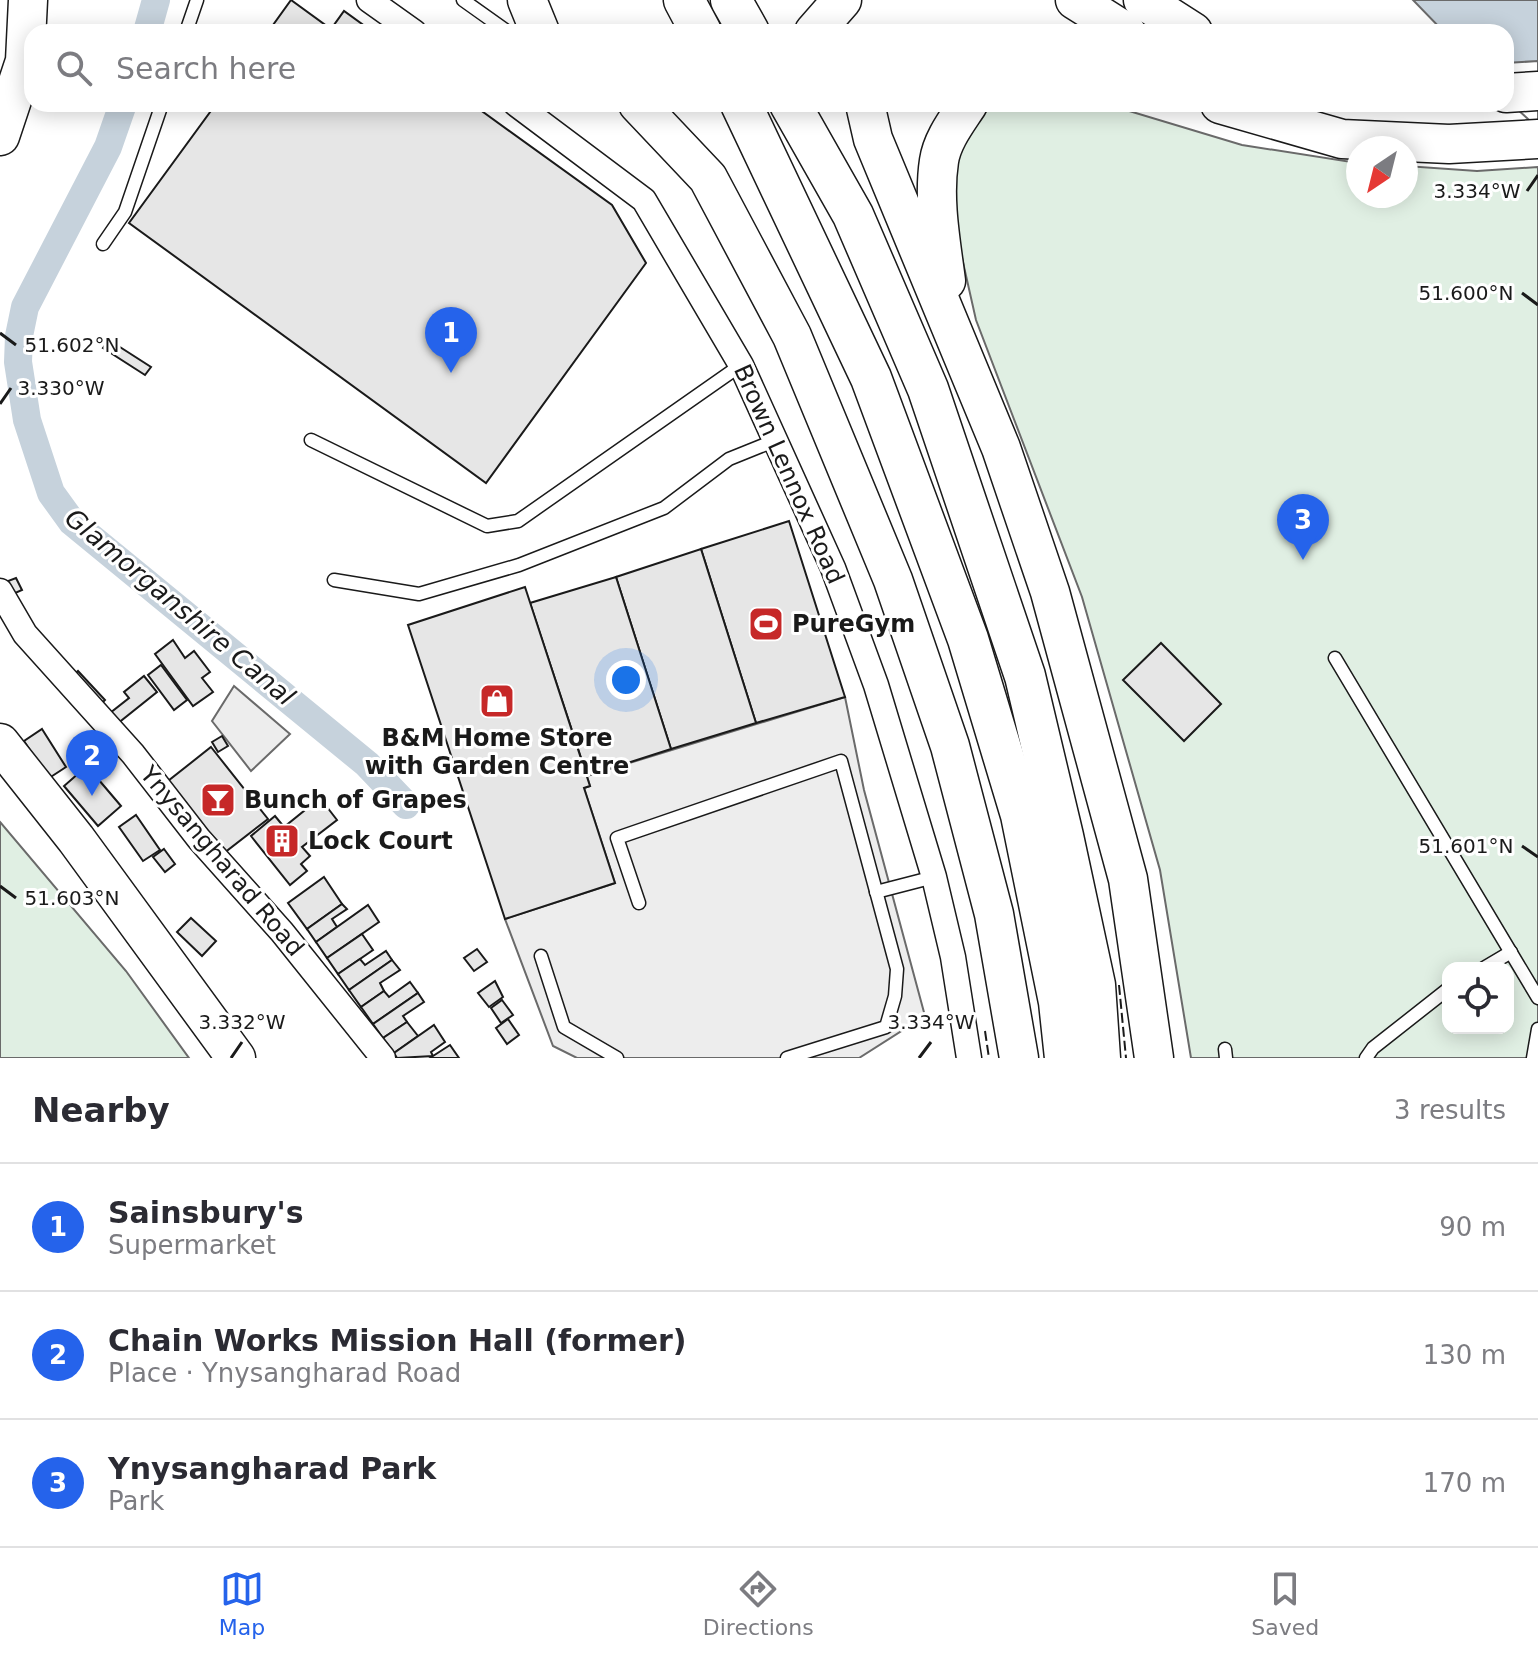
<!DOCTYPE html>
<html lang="en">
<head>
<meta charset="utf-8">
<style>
  body { margin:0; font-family:"DejaVu Sans",sans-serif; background:#f2f2f3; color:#2b2b33 }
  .controls { position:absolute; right:24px; bottom:24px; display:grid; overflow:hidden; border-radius:16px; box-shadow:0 4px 20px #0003 }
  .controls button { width:72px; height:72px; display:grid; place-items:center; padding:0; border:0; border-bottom:2px solid #e1e1e2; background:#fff; color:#2b2b33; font:40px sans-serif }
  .compass { position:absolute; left:1346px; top:136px; width:72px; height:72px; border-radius:50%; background:#fff; box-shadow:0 4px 20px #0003; rotate:215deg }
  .you { position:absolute; left:626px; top:680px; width:28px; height:28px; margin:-20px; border:6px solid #fff; border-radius:50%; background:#1a73e8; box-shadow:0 0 0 12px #1a73e833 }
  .badge { display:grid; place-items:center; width:52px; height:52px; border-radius:50%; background:#2563eb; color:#fff; font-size:26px; font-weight:700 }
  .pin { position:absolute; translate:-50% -66px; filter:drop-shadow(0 2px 4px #0008) }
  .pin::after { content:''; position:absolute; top:42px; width:28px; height:24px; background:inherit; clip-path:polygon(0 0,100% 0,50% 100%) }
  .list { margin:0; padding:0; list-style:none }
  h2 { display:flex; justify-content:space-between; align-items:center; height:104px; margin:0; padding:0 32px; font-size:34px }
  h2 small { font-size:26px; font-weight:400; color:#7c7c81 }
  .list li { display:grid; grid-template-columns:52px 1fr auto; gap:24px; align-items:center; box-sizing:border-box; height:128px; padding:0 32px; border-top:2px solid #e1e1e2 }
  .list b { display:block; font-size:30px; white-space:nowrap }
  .list p { margin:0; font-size:26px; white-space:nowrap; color:#7c7c81 }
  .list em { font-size:26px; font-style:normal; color:#7c7c81 }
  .icon { flex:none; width:44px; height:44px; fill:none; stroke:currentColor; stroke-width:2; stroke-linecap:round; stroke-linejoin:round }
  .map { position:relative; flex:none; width:1538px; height:1058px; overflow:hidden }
  .search { position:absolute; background:#fff; box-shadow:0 4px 20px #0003; left:24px; right:24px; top:24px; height:88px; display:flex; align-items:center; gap:20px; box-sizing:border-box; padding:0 28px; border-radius:24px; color:#7c7c81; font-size:30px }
  .sheet { height:488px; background:#fff }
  nav { display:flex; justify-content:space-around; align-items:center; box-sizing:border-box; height:112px; border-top:2px solid #e1e1e2; background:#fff; font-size:22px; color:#7c7c81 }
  nav a { display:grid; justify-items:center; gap:4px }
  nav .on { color:#2563eb }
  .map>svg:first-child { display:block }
  .green { fill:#e0efe3; stroke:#6a6a6a; stroke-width:2; fill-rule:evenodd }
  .parking { fill:#ededed; stroke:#6a6a6a; stroke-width:2 }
  .water { fill:#c6d2dc; stroke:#6a6a6a; stroke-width:2 }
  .pier { fill:#fff; stroke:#6a6a6a; stroke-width:2 }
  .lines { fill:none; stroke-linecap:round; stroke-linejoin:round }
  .canal { stroke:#c6d2dc; stroke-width:28 }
  .building { fill:#e6e6e6; stroke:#1a1a1a; stroke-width:2 }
  .service-casing { stroke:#1a1a1a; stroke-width:15 }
  .minor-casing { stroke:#1a1a1a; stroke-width:27 }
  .primary-casing { stroke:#1a1a1a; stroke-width:41 }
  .trunk-casing { stroke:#1a1a1a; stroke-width:43 }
  .service { stroke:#fff; stroke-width:12 }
  .minor { stroke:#fff; stroke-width:24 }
  .primary { stroke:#fff; stroke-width:38 }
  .trunk { stroke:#fff; stroke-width:40 }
  .fence { stroke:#1a1a1a; stroke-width:2; stroke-dasharray:10 4; stroke-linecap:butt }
  .ticks { fill:none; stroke:#1a1a1a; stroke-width:3 }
  .labels { text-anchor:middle; stroke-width:6; stroke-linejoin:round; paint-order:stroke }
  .street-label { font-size:24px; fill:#1a1a1a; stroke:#fff }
  .poi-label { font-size:24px; font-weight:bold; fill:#1a1a1a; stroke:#fff; text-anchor:start }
  .water-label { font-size:26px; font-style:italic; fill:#1a1a1a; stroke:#fff }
  .ticks-label { font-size:20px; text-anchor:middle; fill:#1a1a1a; stroke:#fff; stroke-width:6; stroke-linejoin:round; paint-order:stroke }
</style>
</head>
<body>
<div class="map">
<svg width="1538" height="1058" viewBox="0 0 1538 1058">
  <rect width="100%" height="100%" fill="#fff"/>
  <g class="green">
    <path d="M991 104H1106L1242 145 1358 163V196H1406V166L1477 171 1538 167V1058H1191L1160 870 1082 597 976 320 960 249 952 195 955 159 966 127ZM1448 968H1508V1028H1448Z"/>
    <path d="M0 822 126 971 189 1058H0Z"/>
  </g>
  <g class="parking">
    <path d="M234 686 290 734 251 771 212 721Z"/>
    <path d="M845 697 864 790 925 1016 859 1058H577L553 1046 505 919 615 883 584 788 590 786 587 776Z"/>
  </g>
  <path class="water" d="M1413 0H1538V124L1506 93V32H1444Z"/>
  <path class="pier" d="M1538 61V128L1506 99V63Z"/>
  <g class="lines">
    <g class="canal">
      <path d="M147 32 156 0"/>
      <path d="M123 104 108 147 25 307 19 336 18 362 27 420 51 493 72 522 367 764 406 805"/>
    </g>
  </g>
  <g class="building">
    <path d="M291 0 331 29 344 11 373 32H268Z"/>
    <path d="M216 104H472L612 205 646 263 486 483 129 223Z"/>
    <path d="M109 340 151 367 145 375 103 348Z"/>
    <path d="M789 521 845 697 756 723 701 549Z"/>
    <path d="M701 549 756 723 671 749 616 577Z"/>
    <path d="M616 577 671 749 587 776 530 603Z"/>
    <path d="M16 578 22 590 13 594 8 581Z"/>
    <path d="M525 587 590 786 584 788 615 883 505 919 408 625Z"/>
    <path d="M173 640 185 658 194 651 210 672 202 678 213 692 193 706 155 654Z"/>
    <path d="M1161 643 1221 704 1184 741 1123 680Z"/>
    <path d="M161 665 187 700 174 710 148 675Z"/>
    <path d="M78 671 105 700 95 710 68 680Z"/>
    <path d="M144 676 157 692 112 728 105 717 129 698 124 692Z"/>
    <path d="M42 729 66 767 43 782 37 761 24 741Z"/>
    <path d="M222 736 228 746 218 752 212 742Z"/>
    <path d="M211 747 268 819 224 853 168 781Z"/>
    <path d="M87 766 121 806 98 826 64 786Z"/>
    <path d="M320 798 337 820 302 847 310 856 301 864 307 871 290 885 251 836 275 816 284 827Z"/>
    <path d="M136 815 160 850 143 861 119 827Z"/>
    <path d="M164 849 175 864 165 872 153 857Z"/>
    <path d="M324 877 342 904 307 929 288 903Z"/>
    <path d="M342 904 347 909 332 919 337 927 316 942 307 929Z"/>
    <path d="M368 905 379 922 327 958 316 942Z"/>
    <path d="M191 918 216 941 202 956 177 932Z"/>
    <path d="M362 934 373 950 338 974 327 958Z"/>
    <path d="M477 949 487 962 474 971 464 958Z"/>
    <path d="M386 951 392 960 349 990 338 974 360 959 365 965Z"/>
    <path d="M392 960 400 970 380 983 384 991 361 1007 349 990Z"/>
    <path d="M495 981 503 997 489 1007 478 993Z"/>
    <path d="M410 982 418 993 373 1024 361 1007 384 991 389 997Z"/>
    <path d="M418 993 424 1002 403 1016 407 1022 383 1038 373 1024Z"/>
    <path d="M502 1000 513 1015 501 1023 491 1008Z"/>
    <path d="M508 1019 519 1035 507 1044 496 1028Z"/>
    <path d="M407 1022 418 1036 394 1053 383 1038Z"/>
    <path d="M434 1025 445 1042 431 1052 433 1056 397 1058 394 1053Z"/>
    <path d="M450 1045 459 1058H430L433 1056Z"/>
  </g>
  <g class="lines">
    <defs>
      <g id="service">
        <path d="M463 0 508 32"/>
        <path d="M186 32 197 0"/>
        <path d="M103 244 125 212 162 104"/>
        <path d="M311 440 487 526 518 521 741 365"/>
        <path d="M334 580 419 594 519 565 664 508 729 459 776 440"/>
        <path d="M1335 658 1538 998"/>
        <path d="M876 892 934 877"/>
        <path d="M639 903 617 838 841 761 897 969 895 996 886 1027 787 1058"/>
        <path d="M541 956 564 1027 617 1058"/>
        <path d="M1484 968 1511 952"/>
        <path d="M1225 1049 1226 1058"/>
        <path d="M1366 1058 1373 1048 1448 989"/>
        <path d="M1533 1058 1538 1029"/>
      </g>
      <g id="minor">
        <path d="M369 0 414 32"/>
        <path d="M516 104 644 200 741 365 833 568 876 685 934 877 953 957 969 1058"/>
        <path d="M0 591 25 634 133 754 199 839 282 932 383 1058"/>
      </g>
      <g id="primary">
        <path d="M527 0 540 32"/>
        <path d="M1075 0 1126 32"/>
        <path d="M1143 0 1193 32"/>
        <path d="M814 32 842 0"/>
        <path d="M1506 93 1538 91"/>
        <path d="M638 104 708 178 792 336 893 580 950 746 994 914 1019 1058"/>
        <path d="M865 104 873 139 1001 448 1050 592 1128 879 1154 1058"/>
        <path d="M1220 104 1342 139 1449 144 1538 139"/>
        <path d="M0 136 25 61 28 0"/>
        <path d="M946 281C941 242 933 200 939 161 942 140 957 121 968 104"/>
        <path d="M0 743 76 839 236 1058"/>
      </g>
      <g id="trunk">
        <path d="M684 0 701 32"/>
        <path d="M731 0 749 32"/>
        <path d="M741 104 871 378 968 639 1021 815 1059 1002 1065 1058"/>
        <path d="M790 104 853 215 928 389 1025 676 1063 836 1095 985 1100 1058"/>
      </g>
    </defs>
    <use href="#service" class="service-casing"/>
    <use href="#minor" class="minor-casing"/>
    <use href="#primary" class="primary-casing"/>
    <use href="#trunk" class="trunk-casing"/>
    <use href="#service" class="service"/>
    <use href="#minor" class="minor"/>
    <use href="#primary" class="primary"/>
    <use href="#trunk" class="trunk"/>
    <g class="fence">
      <path d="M1119 985 1126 1058"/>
      <path d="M985 1031 989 1058"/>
    </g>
  </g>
  <path class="ticks" d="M1527 191 1538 175M1522 293 1538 305M0 333 16 345M0 404 11 388M1522 846 1538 857M0 886 16 898M231 1058 242 1042M919 1058 931 1042"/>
  <defs>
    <symbol id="stadium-square" viewBox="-11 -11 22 22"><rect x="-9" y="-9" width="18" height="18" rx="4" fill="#c62828" stroke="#fff"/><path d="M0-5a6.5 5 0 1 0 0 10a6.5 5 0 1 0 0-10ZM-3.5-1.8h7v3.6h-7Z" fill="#fff"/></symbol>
    <symbol id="shop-square" viewBox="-11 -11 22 22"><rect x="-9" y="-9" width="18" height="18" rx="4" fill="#c62828" stroke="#fff"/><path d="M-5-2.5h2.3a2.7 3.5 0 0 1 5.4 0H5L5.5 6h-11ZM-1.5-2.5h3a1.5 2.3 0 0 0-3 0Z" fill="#fff"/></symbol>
    <symbol id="bar-square" viewBox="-11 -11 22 22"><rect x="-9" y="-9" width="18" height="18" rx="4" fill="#c62828" stroke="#fff"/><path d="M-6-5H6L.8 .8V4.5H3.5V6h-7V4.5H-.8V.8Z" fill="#fff"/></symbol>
    <symbol id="building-square" viewBox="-11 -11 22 22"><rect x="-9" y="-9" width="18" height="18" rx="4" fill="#c62828" stroke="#fff"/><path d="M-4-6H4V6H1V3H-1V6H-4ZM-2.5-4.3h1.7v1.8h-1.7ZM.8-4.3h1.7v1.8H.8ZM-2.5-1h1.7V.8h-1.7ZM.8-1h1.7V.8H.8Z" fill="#fff"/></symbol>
  </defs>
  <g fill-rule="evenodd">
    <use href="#stadium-square" x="746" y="604" width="40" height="40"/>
    <use href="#shop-square" x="477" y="681" width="40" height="40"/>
    <use href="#bar-square" x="198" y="780" width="40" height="40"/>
    <use href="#building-square" x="262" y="821" width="40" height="40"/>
  </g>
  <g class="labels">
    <g class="street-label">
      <text transform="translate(789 474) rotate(66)" y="8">Brown Lennox Road</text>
      <text transform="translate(222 861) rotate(50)" y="8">Ynysangharad Road</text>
    </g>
    <g class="poi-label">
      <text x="792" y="632">PureGym</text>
      <text x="497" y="746" text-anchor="middle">B&amp;M Home Store<tspan x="497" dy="28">with Garden Centre</tspan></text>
      <text x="244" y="808">Bunch of Grapes</text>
      <text x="308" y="849">Lock Court</text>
    </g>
    <g class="water-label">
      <text transform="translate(180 607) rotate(40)" y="9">Glamorganshire Canal</text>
    </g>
  </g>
  <g class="ticks-label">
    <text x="1477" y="198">3.334°W</text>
    <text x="1466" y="300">51.600°N</text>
    <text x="72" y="352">51.602°N</text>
    <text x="61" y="395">3.330°W</text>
    <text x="1466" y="853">51.601°N</text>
    <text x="72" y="905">51.603°N</text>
    <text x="242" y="1029">3.332°W</text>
    <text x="931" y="1029">3.334°W</text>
  </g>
</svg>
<div class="controls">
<button><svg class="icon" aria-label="locate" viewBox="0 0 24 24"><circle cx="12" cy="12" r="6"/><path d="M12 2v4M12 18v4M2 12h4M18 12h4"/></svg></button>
</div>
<svg class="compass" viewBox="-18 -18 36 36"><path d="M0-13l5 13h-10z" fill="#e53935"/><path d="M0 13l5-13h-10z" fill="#7c7c81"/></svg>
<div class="you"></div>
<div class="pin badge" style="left:451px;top:373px">1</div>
<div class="pin badge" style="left:92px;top:796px">2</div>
<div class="pin badge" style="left:1303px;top:560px">3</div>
<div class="search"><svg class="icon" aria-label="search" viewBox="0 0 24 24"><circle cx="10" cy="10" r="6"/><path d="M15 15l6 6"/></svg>Search here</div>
</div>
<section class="sheet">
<h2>Nearby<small>3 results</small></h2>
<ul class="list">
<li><span class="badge">1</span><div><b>Sainsbury's</b><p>Supermarket</p></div><em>90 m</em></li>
<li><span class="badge">2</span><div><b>Chain Works Mission Hall (former)</b><p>Place · Ynysangharad Road</p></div><em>130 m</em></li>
<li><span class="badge">3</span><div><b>Ynysangharad Park</b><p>Park</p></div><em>170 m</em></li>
</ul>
</section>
<nav>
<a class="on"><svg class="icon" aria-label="map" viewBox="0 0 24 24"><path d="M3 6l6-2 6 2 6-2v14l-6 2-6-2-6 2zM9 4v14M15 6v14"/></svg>Map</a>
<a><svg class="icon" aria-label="directions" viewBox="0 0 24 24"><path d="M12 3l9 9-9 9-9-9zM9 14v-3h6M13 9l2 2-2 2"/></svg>Directions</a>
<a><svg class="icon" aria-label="saved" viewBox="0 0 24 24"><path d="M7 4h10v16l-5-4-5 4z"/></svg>Saved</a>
</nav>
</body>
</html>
